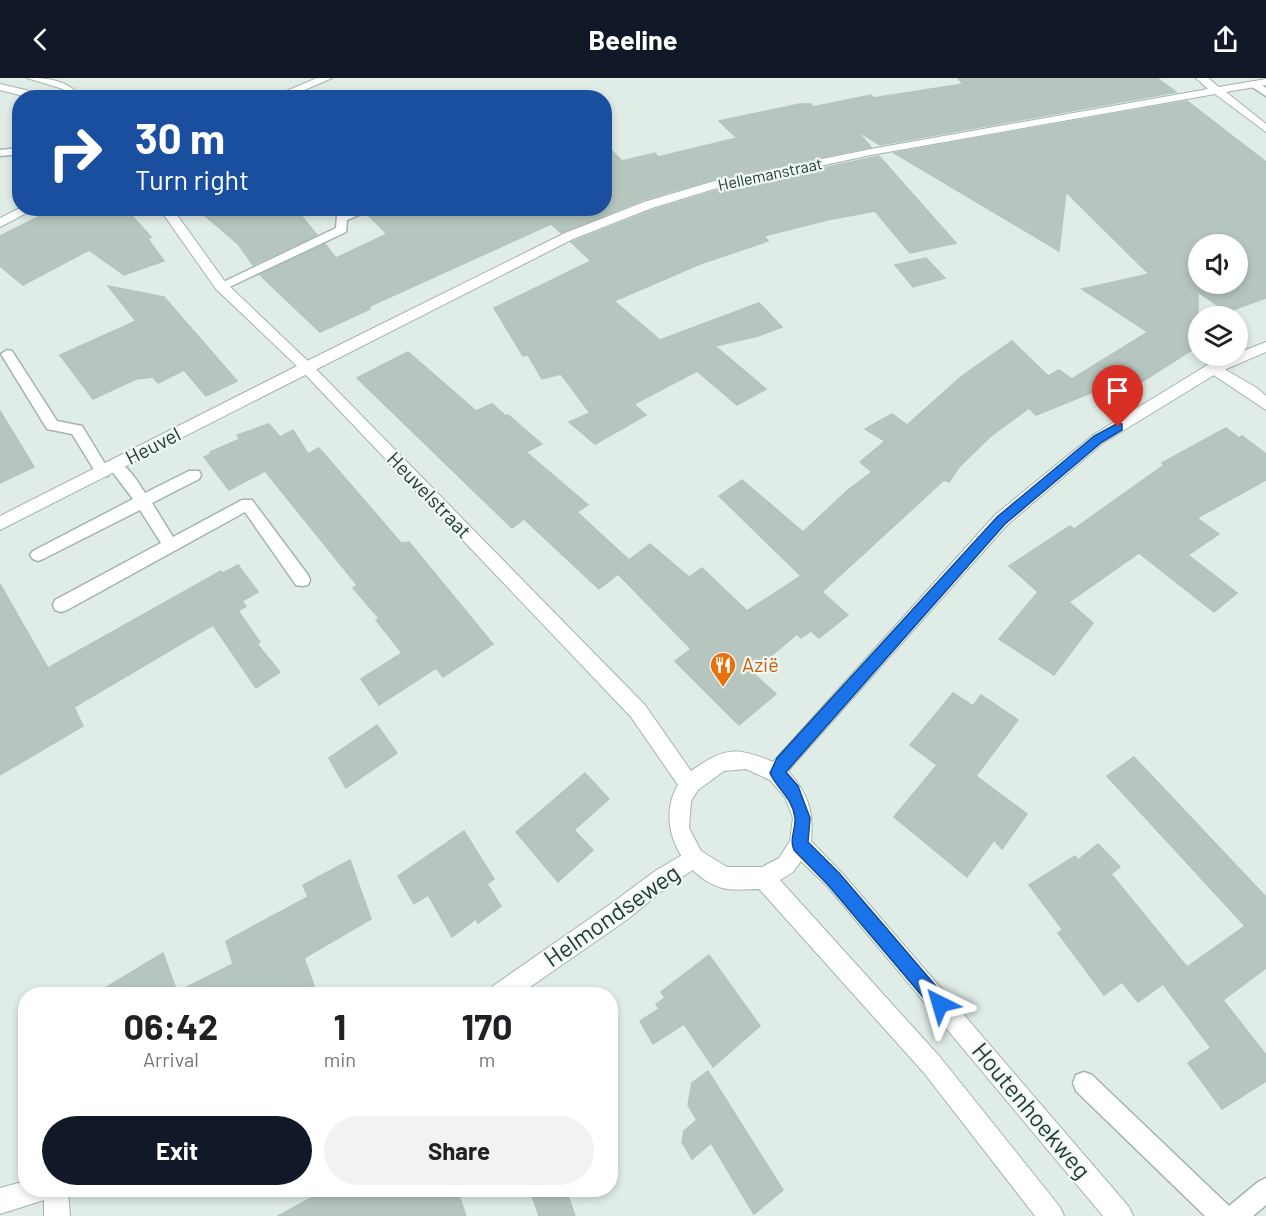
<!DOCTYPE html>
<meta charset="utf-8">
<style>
:root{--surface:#fff;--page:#f2f2f2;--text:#202124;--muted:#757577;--accent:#111827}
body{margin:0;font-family:Barlow,sans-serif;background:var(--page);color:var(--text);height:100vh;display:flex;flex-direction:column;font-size:22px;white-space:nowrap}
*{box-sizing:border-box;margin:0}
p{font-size:20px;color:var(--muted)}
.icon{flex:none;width:33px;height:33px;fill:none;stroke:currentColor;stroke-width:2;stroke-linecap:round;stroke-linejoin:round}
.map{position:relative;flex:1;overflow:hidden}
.side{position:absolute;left:18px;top:909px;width:600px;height:210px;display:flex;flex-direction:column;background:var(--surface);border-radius:24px;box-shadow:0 3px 9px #0003}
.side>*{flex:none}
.hud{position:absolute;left:12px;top:12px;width:600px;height:126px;border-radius:24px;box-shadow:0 3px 9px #0003;background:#1a4fa0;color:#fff;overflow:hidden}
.fabs{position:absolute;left:1188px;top:156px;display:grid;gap:12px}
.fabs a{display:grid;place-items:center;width:60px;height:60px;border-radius:50%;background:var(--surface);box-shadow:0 3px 9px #0003;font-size:30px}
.pin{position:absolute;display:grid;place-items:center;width:51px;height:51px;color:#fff;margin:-62px -26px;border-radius:50% 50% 50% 0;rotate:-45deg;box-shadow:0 0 6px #0007}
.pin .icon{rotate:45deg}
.me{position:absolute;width:66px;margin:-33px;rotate:320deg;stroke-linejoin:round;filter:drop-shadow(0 0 4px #0008)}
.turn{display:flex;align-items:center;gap:21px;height:126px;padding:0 24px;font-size:27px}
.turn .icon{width:78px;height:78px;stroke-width:2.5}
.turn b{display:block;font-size:42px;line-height:51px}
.eta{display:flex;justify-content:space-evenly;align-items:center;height:102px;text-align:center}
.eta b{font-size:36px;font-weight:700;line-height:42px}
.action{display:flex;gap:12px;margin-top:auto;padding:12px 24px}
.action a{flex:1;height:69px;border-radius:36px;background:var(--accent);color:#fff;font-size:24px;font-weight:700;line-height:69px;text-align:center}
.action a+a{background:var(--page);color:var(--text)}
header{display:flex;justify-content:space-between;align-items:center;height:78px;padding:0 24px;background:var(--accent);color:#fff;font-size:27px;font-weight:700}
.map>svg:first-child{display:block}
</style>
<header><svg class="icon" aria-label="back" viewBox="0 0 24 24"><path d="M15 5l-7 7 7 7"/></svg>Beeline<svg class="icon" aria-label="share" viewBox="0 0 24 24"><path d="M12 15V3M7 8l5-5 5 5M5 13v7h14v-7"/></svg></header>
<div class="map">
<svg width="1266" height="1138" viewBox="0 0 1266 1138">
<rect width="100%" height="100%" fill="#e0ece6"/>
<g fill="#b6c6bf" stroke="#b3c5bd" stroke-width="1.5" fill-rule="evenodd">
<polygon points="958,0 1157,0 1176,14 880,67 856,52 871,69 711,102 643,122 561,155 551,146 370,228 370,231 320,254 260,197 325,166 336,180 387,156 367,136 377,130 604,130 604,65 622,83 655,75 658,79 737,60 719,43 800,26 811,26 813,29 871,17 873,20 963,6"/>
<path d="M1187 23 1266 84V220L1227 234 1198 214V268L1121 317 1108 308 1036 337 1029 330 991 358 959 389 949 404 944 402 822 514 848 537 819 560 811 553 801 560 797 556 752 594 776 616 739 647 675 583 691 571 618 496 599 511 524 441 512 450 357 300 408 274 476 333 492 326 506 338 508 337 542 366 526 374 588 427 577 434 629 482 650 466 689 499 702 490 747 533 801 498 719 418 742 402 803 454 848 412 872 394 860 384 885 363 865 351 892 336 907 347 962 298 1012 263 1048 298 1059 292 1072 301 1148 254 1082 211 1149 196 1066 114 1059 173 894 75ZM1198 166H1238V206H1198Z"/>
<polygon points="879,78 956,165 910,175 875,133 827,142 764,158 768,163 700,186 614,223 660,262 759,225 782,249 758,258 715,268 766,311 737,327 697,293 634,326 646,337 595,366 569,344 590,335 561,296 542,301 528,277 523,278 494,230 591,183 571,164 574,163 653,132 715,113"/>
<polygon points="56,130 125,130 151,159 148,161 164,183 124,197 89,172 23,207 0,188 0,158"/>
<polygon points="196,130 295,130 317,157 253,187 238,166"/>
<polygon points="926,180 945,200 913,209 895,187"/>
<polygon points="108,208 164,219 237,303 206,318 184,292 158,305 153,299 136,301 93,321 60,277 136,243"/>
<polygon points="0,333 34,389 0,405"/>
<polygon points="269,346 280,359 293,352 308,376 319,370 401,465 409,464 493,566 443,599 436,590 379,627 361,601 402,575 376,542 379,540 353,510 357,507 265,393 229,412 204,379 211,376 210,374 240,361 237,357"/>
<polygon points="1226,350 1239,360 1242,358 1266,376 1266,402 1197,440 1219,456 1188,477 1237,515 1214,534 1139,475 1069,524 1093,545 1054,597 999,561 1038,514 1009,488 1070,448 1074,451 1164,387 1162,385"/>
<polygon points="238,487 258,514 242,523 246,528 238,533 260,564 257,566 280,594 256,610 213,547 74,629 83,648 0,697 0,506 48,590 221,493 223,495"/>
<polygon points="953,615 973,628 981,617 1018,642 976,698 1027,736 1002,771 994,762 967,799 894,739 937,687 910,667"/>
<polygon points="377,647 397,675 346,710 329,680"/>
<polygon points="1134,679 1266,819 1266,890 1223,922 1266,977 1266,1003 1222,1031 1188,985 1211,970 1163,906 1138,924 1122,904 1104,917 1058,855 1063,852 1029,807 1075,778 1078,782 1098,766 1120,789 1111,796 1187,889 1245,848 1107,698"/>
<polygon points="585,695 609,721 574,752 593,772 558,804 516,754"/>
<polygon points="464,753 494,801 487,806 501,828 478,845 476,841 452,859 428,817 414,826 398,798"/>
<polygon points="350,782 371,841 304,880 317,916 95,916 163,875 177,914 233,886 226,863 308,819 303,807"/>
<polygon points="709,877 760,948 713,989 684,946 653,966 640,943 659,931 656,926 665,920 661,914"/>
<polygon points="708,993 783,1112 754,1136 711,1065 692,1081 682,1064 684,1053 697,1042 688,1027 692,1005"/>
<polygon points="326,1112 457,1112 466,1138 278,1138"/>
<polygon points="530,1112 566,1112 575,1138 539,1138"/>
</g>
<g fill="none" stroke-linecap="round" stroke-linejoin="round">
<g stroke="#a3b4ad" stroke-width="3">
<g id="service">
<polygon points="1252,5 1258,5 1266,10 1266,18 1252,9"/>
<polygon points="20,70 20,76 0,78 0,72"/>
<polygon points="358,130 375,130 347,142 346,154 225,211 221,212 215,208 336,150 337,138"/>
<polygon points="7,272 12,273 57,343 82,348 110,394 108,398 98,398 72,356 47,351 1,276"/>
<path d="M115 383C128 387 138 404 145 415L189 393H199L201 397 199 401 152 425 173 459 242 422H252L308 497 310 502 308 507 302 508 296 507 245 434 67 532 61 534 55 532 53 527 55 522 161 465 140 432 43 481 38 483 33 481 30 477 33 473 133 421 108 388Z"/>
<polygon points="1084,994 1092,997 1229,1128 1258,1104 1266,1100 1266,1127 1253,1138 1205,1138 1076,1013 1073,1005 1076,997"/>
</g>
</g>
<g stroke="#a3b4ad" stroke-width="2">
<polygon id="pedestrian" points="20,130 36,130 0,149 0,140"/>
</g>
<g stroke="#a3b4ad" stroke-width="2">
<g id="minor">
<polygon points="317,0 332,0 286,20 270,20"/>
<polygon points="1196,0 1208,0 1219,9 1266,1 1266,7 1226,14 1266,46 1266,54 1215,16 871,77 714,111 652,130 573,161 0,452 0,438 301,286 565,155 644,124 711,104 871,71 1208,11"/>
<polygon points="1214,285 1257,310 1266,318 1266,332 1209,294 1207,290 1209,286"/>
<polygon points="694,770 701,773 704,780 701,787 669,807 628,841 520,916 490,916 493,908 612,825 655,793"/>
<polygon points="26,1103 26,1112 68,1112 70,1138 44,1138 44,1122 0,1136 0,1110"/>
</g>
</g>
<g stroke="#a3b4ad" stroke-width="2">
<g id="tertiary">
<path d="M27 0C49 0 68 2 82 20H71L63 11Z"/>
<polygon points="0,6 51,18 52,20 31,20 0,12"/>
<path d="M159 130H172L226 205 311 286 645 627 691 693C724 670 735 668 773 684L995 437 1093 357 1209 286 1231 278H1238V275L1266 264V274L1219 294 1103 365 1007 447 788 693C808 716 814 733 811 763L842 795 1129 1129 1133 1138H1103L828 809 801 783 793 794 780 802 940 979 1060 1129 1064 1138H1035L924 995 759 811C748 811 733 813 722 810 681 797 655 745 678 707L631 639 301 292 216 211ZM746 691 770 702 785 719 793 740 790 763 779 780 762 789H727L701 773 689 750 691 723 698 712 724 693Z"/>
</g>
</g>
<use href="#service" fill="#fff" fill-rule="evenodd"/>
<use href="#pedestrian" fill="#fff" fill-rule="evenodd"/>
<use href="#minor" fill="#fff" fill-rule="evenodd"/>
<use href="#tertiary" fill="#fff" fill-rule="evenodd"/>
</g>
<path fill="#1a73e8" stroke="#114b97" stroke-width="1.5" d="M1118 345 1122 346V352L1102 364 1005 446 786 694 798 708 810 740 808 764 840 796 946 920 948 926 946 932 940 934 934 932 829 808 794 772C789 761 796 751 795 740 793 720 777 711 770 695L777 680 997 439 1094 358Z"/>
<defs>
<g id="restaurant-pin" transform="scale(1.35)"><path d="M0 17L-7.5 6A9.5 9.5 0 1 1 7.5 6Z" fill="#e8710a" stroke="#f1f8f4"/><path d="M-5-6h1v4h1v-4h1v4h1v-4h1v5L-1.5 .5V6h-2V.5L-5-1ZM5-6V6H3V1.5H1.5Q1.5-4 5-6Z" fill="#fff"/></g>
</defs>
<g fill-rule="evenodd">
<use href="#restaurant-pin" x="723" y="587"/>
</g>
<g text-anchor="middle" stroke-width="4.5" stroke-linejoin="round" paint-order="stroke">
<g font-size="16" fill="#213c34" stroke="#f1f8f4">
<text transform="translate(770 96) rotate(-12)" y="6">Hellemanstraat</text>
</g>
<g font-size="20" fill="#213c34" stroke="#f1f8f4">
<text transform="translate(153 368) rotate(-27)" y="7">Heuvel</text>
<text transform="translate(429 417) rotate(46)" y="7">Heuvelstraat</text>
</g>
<g font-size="20" fill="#c56008" stroke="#f1f8f4" text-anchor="start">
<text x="742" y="594">Azië</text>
</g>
<g font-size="24" fill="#213c34" stroke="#f1f8f4">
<text transform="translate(612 838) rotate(-35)" y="8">Helmondseweg</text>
<text transform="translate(1031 1033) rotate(50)" y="8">Houtenhoekweg</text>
</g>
</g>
</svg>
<div class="fabs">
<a><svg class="icon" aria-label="sound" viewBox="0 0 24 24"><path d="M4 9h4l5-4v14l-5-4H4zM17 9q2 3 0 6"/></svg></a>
<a><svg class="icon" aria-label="layers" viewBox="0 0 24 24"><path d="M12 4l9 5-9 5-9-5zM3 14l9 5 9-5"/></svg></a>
</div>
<div class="pin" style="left:1118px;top:349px;background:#d93025"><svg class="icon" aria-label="arrive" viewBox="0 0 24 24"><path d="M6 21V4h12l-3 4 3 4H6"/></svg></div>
<svg class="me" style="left:940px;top:926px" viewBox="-20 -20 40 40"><path d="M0-17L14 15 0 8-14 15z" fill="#1a73e8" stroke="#fff" stroke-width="4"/></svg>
<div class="hud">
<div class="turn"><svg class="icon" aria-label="right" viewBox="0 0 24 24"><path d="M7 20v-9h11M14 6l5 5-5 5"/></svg><div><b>30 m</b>Turn right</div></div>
</div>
<section class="side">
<div class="eta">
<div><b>06:42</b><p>Arrival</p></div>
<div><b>1</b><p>min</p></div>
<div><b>170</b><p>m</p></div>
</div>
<div class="action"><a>Exit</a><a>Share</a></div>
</section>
</div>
